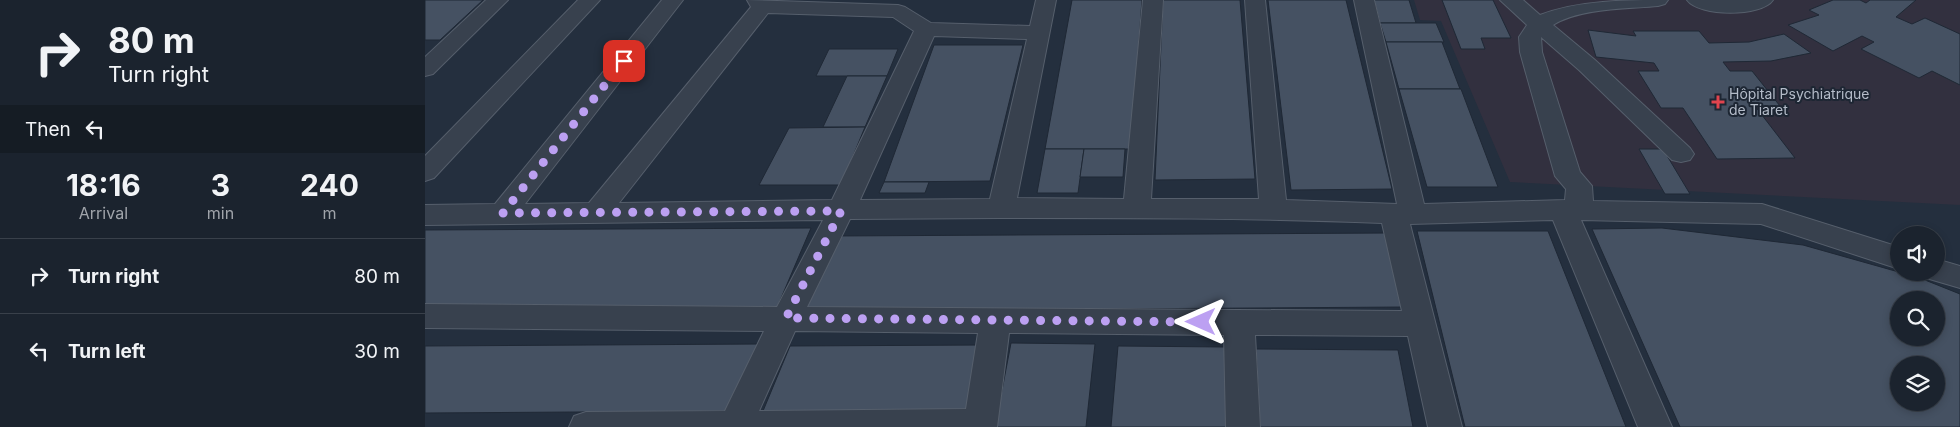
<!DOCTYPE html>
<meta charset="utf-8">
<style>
:root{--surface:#1b232e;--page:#282f3a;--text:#f1f3f6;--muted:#a0a4aa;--line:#39404a}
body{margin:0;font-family:Inter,sans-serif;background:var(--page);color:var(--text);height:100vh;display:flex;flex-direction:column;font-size:19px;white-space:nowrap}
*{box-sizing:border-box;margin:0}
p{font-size:16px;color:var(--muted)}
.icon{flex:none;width:28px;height:28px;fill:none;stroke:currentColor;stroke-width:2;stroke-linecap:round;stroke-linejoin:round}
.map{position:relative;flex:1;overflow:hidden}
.panel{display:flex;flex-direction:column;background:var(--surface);width:425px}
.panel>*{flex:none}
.hud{background:#1b232e;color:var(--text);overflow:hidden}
.controls{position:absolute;left:1465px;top:226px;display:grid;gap:10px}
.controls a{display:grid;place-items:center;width:55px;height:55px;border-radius:50%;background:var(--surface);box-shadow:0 2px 8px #0003,0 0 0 1px var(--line);font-size:25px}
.pin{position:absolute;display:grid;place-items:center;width:42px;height:42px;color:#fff;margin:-21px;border-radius:10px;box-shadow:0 2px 8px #0006}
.me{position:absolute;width:55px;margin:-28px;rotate:270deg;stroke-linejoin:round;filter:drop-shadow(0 0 4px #0008)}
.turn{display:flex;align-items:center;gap:18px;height:105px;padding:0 25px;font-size:22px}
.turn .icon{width:65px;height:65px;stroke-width:2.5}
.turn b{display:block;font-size:35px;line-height:42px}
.then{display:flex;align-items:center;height:48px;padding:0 25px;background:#0003;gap:10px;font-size:19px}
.eta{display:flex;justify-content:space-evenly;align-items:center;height:85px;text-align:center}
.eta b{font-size:30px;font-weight:700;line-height:35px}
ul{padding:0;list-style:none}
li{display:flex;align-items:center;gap:15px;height:75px;padding:0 25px;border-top:1px solid var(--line)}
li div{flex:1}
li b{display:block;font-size:19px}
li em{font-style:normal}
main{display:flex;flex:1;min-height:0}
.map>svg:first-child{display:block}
</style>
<main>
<section class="panel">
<div class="hud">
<div class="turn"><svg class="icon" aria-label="right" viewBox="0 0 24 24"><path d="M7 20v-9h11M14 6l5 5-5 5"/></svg><div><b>80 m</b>Turn right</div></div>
<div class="then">Then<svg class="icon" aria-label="left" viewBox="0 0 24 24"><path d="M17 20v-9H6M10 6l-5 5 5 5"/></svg></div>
</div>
<div class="eta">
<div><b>18:16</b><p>Arrival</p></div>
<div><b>3</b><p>min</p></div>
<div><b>240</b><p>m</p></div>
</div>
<ul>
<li><svg class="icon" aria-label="right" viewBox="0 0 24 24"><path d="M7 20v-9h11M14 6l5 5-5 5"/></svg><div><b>Turn right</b></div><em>80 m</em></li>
<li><svg class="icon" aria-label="left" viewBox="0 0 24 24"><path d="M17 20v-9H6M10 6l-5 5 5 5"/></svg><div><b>Turn left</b></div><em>30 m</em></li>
</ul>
</section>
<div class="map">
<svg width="1535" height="427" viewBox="0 0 1535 427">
<rect width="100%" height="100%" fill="#242f3e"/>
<polygon fill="#32303f" points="989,0 1535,0 1535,205 1085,182 1016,21 995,20"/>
<g fill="#455162" stroke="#1f2835" fill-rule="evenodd">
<polygon points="0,0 58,0 15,40 0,40"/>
<polygon points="647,0 717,0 706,149 620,149"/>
<polygon points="738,0 815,0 830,179 730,180"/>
<polygon points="843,0 921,0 967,189 866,190"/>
<polygon points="949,0 984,0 991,23 955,23"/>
<polygon points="1017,0 1068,0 1086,38 1056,38 1060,49 1036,49"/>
<polygon points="1408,0 1435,0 1441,3 1445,0 1491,0 1471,17 1487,24 1500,18 1535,34 1535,85 1507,71 1494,78 1436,49 1449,42 1437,36 1408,51 1363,25 1394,15 1384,10"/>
<polygon points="955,23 1011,23 1019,42 961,42"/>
<polygon points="1163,30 1211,36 1208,31 1274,31 1284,43 1324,42 1359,34 1386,53 1346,61 1298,62 1305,71 1327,71 1355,106 1330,106 1370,158 1292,159 1258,108 1236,108 1213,71 1234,71 1229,63 1171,57"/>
<polygon points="961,42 1017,42 1035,89 974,89"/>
<polygon points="509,45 598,45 565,181 459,182"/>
<polygon points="404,49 473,49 462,76 391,76"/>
<polygon points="422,76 462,76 440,127 398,127"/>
<polygon points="974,89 1036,89 1073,187 1002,187"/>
<polygon points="440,127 416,185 334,185 364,128"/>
<polygon points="620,149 659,149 653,193 612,193"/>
<polygon points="659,149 700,149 698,177 655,177"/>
<polygon points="1214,149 1238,149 1265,194 1240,194"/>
<polygon points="459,182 504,182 500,193 454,193"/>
<polygon points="386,228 351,310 0,312 0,230"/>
<path d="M1237 228 1378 245 1495 278 1535 294V427H1255L1167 229ZM1474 300H1511V338H1474ZM1474 365H1511V402H1474Z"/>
<polygon points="992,231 1123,231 1201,427 1040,427"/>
<polygon points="964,233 980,307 377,311 407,236"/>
<polygon points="586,343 670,344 661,427 570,427"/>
<polygon points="335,344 306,411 0,413 0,346"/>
<polygon points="557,345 543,410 338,411 365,346"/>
<polygon points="693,346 800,347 801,427 686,427"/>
<polygon points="831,349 973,350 988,427 835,427"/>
</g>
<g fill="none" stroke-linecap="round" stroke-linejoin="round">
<g stroke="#565f6c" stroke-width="2">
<g id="minor">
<polygon points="61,0 83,0 8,74 0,76 0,57"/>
<polygon points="153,0 175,0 9,178 0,181 0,156"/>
<path d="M237 0H258L100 204 164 203 326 7 322 0 473 5 480 7 506 23 605 26 611 0H631L592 198 699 199 718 0H738L726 199H834L820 0H840L861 200 972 204 929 0H949L999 204 1140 200 1141 189 1130 176 1095 52 1094 37 1102 25 1075 0H1098L1115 15C1154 0 1201 0 1243 0L1240 4 1233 6C1202 9 1154 8 1128 25L1170 60 1265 148 1269 154 1265 160 1256 162 1247 160 1154 70 1116 37 1117 52 1155 172 1167 186 1168 201 1337 204 1474 247V269L1336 224 1156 220 1247 427H1213L1128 220 985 224 1037 427H1003L983 336 830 335 835 427H801L799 335 584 333 572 427H144L149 416 161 412 300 411 339 331 0 328V304L352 307 398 220 0 225V205L70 204ZM343 13 468 17 489 31 407 200 194 203ZM509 36 602 39 565 199 435 200ZM576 218C703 218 830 218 957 223L977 311 382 307 425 219ZM370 331 553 333 541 409 334 411Z"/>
<path d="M1262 0H1348C1337 17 1274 17 1262 0Z"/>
<polygon points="1511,259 1535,266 1535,288 1501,278 1498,272 1511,272"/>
</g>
</g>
<use href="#minor" fill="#38414e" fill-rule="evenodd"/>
</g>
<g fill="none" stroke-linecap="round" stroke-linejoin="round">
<polyline stroke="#bca0f2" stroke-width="9" stroke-dasharray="0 16.2" points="199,61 78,213 416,211 361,318 776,322"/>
</g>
<path fill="#e0444e" stroke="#1d2633" stroke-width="2" d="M1290.5 94.5h5v5h5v5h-5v5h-5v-5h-5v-5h5z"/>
<g text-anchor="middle" stroke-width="4" stroke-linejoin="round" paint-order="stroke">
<g font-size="14" fill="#b4bcc9" stroke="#1d2633" text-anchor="start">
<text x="1304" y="99">Hôpital Psychiatrique<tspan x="1304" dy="16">de Tiaret</tspan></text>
</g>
</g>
</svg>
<div class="controls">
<a><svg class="icon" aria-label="sound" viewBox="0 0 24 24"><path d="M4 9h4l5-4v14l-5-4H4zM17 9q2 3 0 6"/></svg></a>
<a><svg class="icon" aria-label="search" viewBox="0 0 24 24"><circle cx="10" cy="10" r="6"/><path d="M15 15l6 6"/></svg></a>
<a><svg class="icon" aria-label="layers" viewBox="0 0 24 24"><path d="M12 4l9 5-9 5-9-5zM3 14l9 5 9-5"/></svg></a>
</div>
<div class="pin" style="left:199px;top:61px;background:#d93025"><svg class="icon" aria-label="arrive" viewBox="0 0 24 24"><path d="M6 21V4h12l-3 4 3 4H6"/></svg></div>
<svg class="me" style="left:776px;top:322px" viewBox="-20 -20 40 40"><path d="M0-17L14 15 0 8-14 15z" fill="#bca0f2" stroke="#fff" stroke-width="4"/></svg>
</div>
</main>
